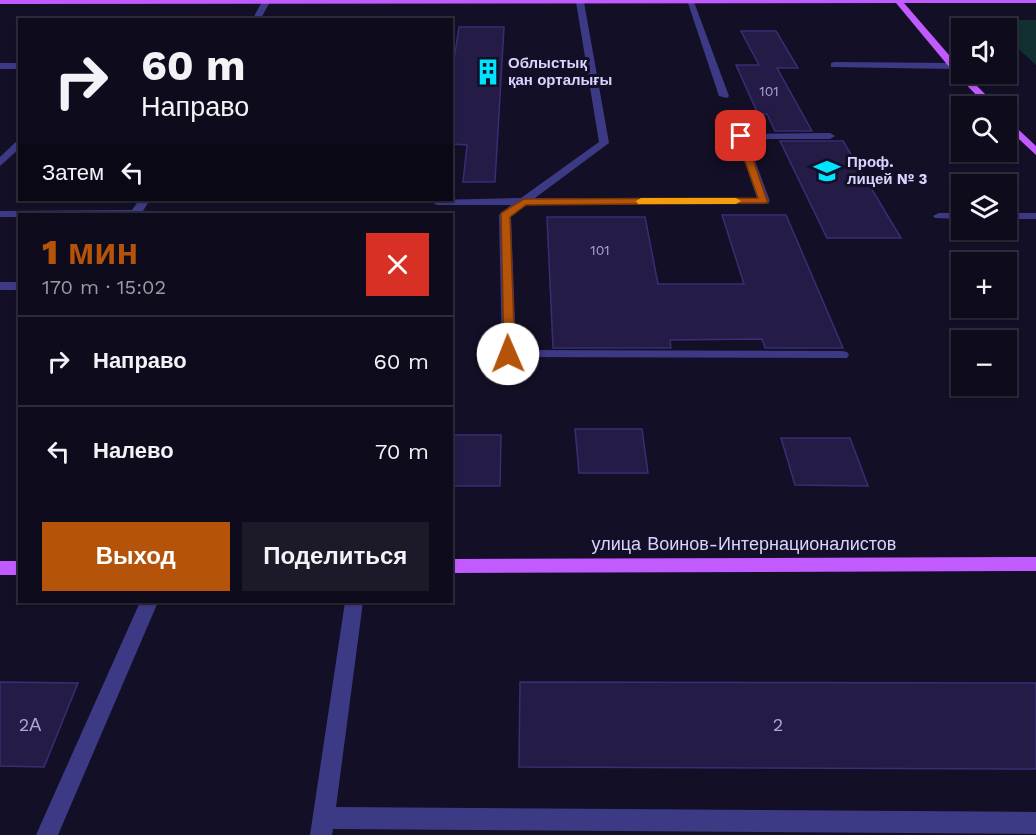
<!DOCTYPE html>
<html lang="ru">
<meta charset="utf-8">
<style>
:root{--surface:#0e0b1c;--page:#1c1929;--text:#f1f3f6;--muted:#9b9ba3;--line:#2e2b3b;--accent:#b45309}
body{margin:0;font-family:"Work Sans",sans-serif;background:var(--page);color:var(--text);height:100vh;display:flex;flex-direction:column;font-size:22px;white-space:nowrap}
*{box-sizing:border-box;margin:0}
p{font-size:20px;color:var(--muted)}
.icon{flex:none;width:33px;height:33px;fill:none;stroke:currentColor;stroke-width:2;stroke-linecap:round;stroke-linejoin:round}
.map{position:relative;flex:1;overflow:hidden}
.sheet{position:absolute;left:18px;top:213px;width:435px;height:390px;display:flex;flex-direction:column;background:var(--surface);border-radius:0px;box-shadow:0 2px 4px #0004,0 0 0 2px var(--line)}
.sheet>*{flex:none}
.top-card{position:absolute;left:18px;top:18px;width:435px;height:183px;border-radius:0px;box-shadow:0 2px 4px #0004,0 0 0 2px var(--line);background:#0e0b1c;color:var(--text);overflow:hidden}
.tools{position:absolute;left:951px;top:18px;display:grid;gap:12px}
.tools a{display:grid;place-items:center;width:66px;height:66px;border-radius:0px;background:var(--surface);box-shadow:0 2px 4px #0004,0 0 0 2px var(--line);font-size:30px}
.pin{position:absolute;display:grid;place-items:center;width:51px;height:51px;color:#fff;margin:-26px;border-radius:12px;box-shadow:0 3px 9px #0006}
.me{position:absolute;width:66px;margin:-33px;rotate:359deg;stroke-linejoin:round;filter:drop-shadow(0 0 4px #0008)}
.turn{display:flex;align-items:center;gap:21px;height:126px;padding:0 24px;font-size:27px}
.turn .icon{width:78px;height:78px;stroke-width:2.5}
.turn b{display:block;font-size:42px;line-height:51px}
.then{display:flex;align-items:center;height:57px;padding:0 24px;background:#0003;gap:12px;font-size:22px}
.round{display:grid;place-items:center;flex:none;width:63px;height:63px;border-radius:0px;background:var(--page)}
.overview{display:flex;align-items:center;justify-content:space-between;height:102px;padding:0 24px}
h1{font-size:36px;font-weight:800;line-height:45px;color:var(--accent)}
.primary-button{display:flex;gap:12px;margin-top:auto;padding:12px 24px}
.primary-button a{flex:1;height:69px;border-radius:0px;background:var(--accent);color:#fff;font-size:24px;font-weight:800;line-height:69px;text-align:center}
.primary-button a+a{background:var(--page);color:var(--text)}
ul{padding:0;list-style:none}
li{display:flex;align-items:center;gap:18px;height:90px;padding:0 24px;border-top:2px solid var(--line)}
li div{flex:1}
li b{display:block;font-size:22px}
li em{font-style:normal}
.map>svg:first-child{display:block}
</style>
<div class="map">
<svg width="1036" height="835" viewBox="0 0 1036 835">
<rect width="100%" height="100%" fill="#130f26"/>
<polygon fill="#12302f" points="988,20 1036,20 1036,65 1007,38 1006,28 997,28"/>
<g fill="#241b47" stroke="#3b2d73" stroke-width="1.5">
<polygon points="459,27 504,27 495,182 463,182 467,145 452,144 452,73"/>
<polygon points="741,31 776,31 798,68 777,68 812,131 775,131 767,114 758,114 736,65 759,65"/>
<polygon points="780,141 843,141 901,238 827,238"/>
<polygon points="722,215 786,215 843,348 765,348 762,339 670,340 671,348 553,348 547,217 645,217 658,284 744,284"/>
<polygon points="575,429 642,429 648,473 579,473"/>
<polygon points="452,435 501,435 500,486 452,486"/>
<polygon points="781,438 850,438 868,486 795,485"/>
<polygon points="0,682 78,683 44,767 0,766"/>
<polygon points="520,682 1036,683 1036,769 519,767"/>
</g>
<g fill="none" stroke-linecap="round" stroke-linejoin="round">
<g fill="#3d3a85" fill-rule="evenodd">
<polygon points="263,0 270,2 260,20 252,20"/>
<polygon points="579,0 584,2 609,143 535,198 757,198 736,136 737,134 830,133 835,136 830,139 747,139 770,201 764,204 526,205 511,216 516,350 842,351 847,352 849,355 847,358 504,357 502,354 499,215 511,205 437,205 431,202 434,200 521,198 599,142 576,2"/>
<polygon points="687,0 694,2 729,96 727,98 719,96"/>
<polygon points="834,62 953,63 957,66 953,69 831,67 831,63"/>
<rect x="0" y="63" width="20" height="6"/>
<polygon points="20,138 20,148 0,166 0,157"/>
<polygon points="139,200 150,200 141,214 20,214 20,217 0,217 0,211 132,210"/>
<polygon points="939,213 962,213 962,219 935,218 933,216"/>
<rect x="1006" y="213" width="30" height="6"/>
<rect x="0" y="282" width="20" height="8"/>
<polygon points="140,602 158,602 58,835 36,835"/>
<polygon points="345,602 363,602 336,807 1036,812 1036,834 333,829 332,835 310,835"/>
</g>
<g fill="#c25bff" fill-rule="evenodd">
<polygon points="0,0 1036,0 1036,3 904,3 962,70 962,74 965,74 997,106 987,106 950,68 896,3 0,4"/>
<polygon points="1006,118 1036,146 1036,155 1006,127"/>
<polygon points="1036,557 1036,571 452,573 452,559"/>
<rect x="0" y="561" width="20" height="14"/>
</g>
</g>
<polygon fill="#b45309" stroke="#753606" stroke-width="1.5" points="741,133 745,136 768,203 526,205 510,217 515,354 513,356 504,356 501,213 524,199 758,198 736,136"/>
<polygon fill="#f59e0b" points="641,198 736,198 741,201 736,204 638,204 636,201"/>
<defs>
<g id="building-bare" transform="scale(2.07)"><path d="M-4-6H4V6H1V3H-1V6H-4ZM-2.5-4.3h1.7v1.8h-1.7ZM.8-4.3h1.7v1.8H.8ZM-2.5-1h1.7V.8h-1.7ZM.8-1h1.7V.8H.8Z" fill="#00e5ff" stroke="#130f26" stroke-width="2.5" paint-order="stroke"/></g>
<g id="university-bare" transform="scale(2.07)"><path d="M0-5L7-2L0 1L-7-2ZM-4 1L0 2.5L4 1V4Q0 6-4 4Z" fill="#00e5ff" stroke="#130f26" stroke-width="2.5" paint-order="stroke"/></g>
</defs>
<g fill-rule="evenodd">
<use href="#building-bare" x="488" y="72"/>
<use href="#university-bare" x="827" y="171"/>
</g>
<g text-anchor="middle" stroke-width="6" stroke-linejoin="round" paint-order="stroke">
<g font-size="14" fill="#aca6d1">
<text x="769" y="96">101</text>
<text x="600" y="255">101</text>
</g>
<g font-size="15" font-weight="bold" fill="#d9d4ff" stroke="#130f26" text-anchor="start">
<text x="508" y="68">Облыстық<tspan x="508" dy="17">қан орталығы</tspan></text>
<text x="847" y="167">Проф.<tspan x="847" dy="17">лицей № 3</tspan></text>
</g>
<g font-size="18" fill="#d9d4ff" stroke="#130f26">
<text x="744" y="550">улица Воинов-Интернационалистов</text>
</g>
<g font-size="18" fill="#aca6d1">
<text x="30" y="731">2А</text>
<text x="778" y="731">2</text>
</g>
</g>
</svg>
<div class="tools">
<a><svg class="icon" aria-label="sound" viewBox="0 0 24 24"><path d="M4 9h4l5-4v14l-5-4H4zM17 9q2 3 0 6"/></svg></a>
<a><svg class="icon" aria-label="search" viewBox="0 0 24 24"><circle cx="10" cy="10" r="6"/><path d="M15 15l6 6"/></svg></a>
<a><svg class="icon" aria-label="layers" viewBox="0 0 24 24"><path d="M12 4l9 5-9 5-9-5zM3 14l9 5 9-5"/></svg></a>
<a>+</a>
<a>−</a>
</div>
<div class="pin" style="left:741px;top:136px;background:#d93025"><svg class="icon" aria-label="arrive" viewBox="0 0 24 24"><path d="M6 21V4h12l-3 4 3 4H6"/></svg></div>
<svg class="me" style="left:508px;top:354px" viewBox="-20 -20 40 40"><circle r="19" fill="#fff"/><path d="M0-13L10 11 0 6-10 11z" fill="#b45309"/></svg>
<div class="top-card">
<div class="turn"><svg class="icon" aria-label="right" viewBox="0 0 24 24"><path d="M7 20v-9h11M14 6l5 5-5 5"/></svg><div><b>60 m</b>Направо</div></div>
<div class="then">Затем<svg class="icon" aria-label="left" viewBox="0 0 24 24"><path d="M17 20v-9H6M10 6l-5 5 5 5"/></svg></div>
</div>
<section class="sheet">
<div class="overview"><div><h1>1 мин</h1><p>170 m · 15:02</p></div><a class="round" style="background:#d93025;color:#fff"><svg class="icon" aria-label="close" viewBox="0 0 24 24"><path d="M6 6l12 12M18 6L6 18"/></svg></a></div>
<ul>
<li><svg class="icon" aria-label="right" viewBox="0 0 24 24"><path d="M7 20v-9h11M14 6l5 5-5 5"/></svg><div><b>Направо</b></div><em>60 m</em></li>
<li><svg class="icon" aria-label="left" viewBox="0 0 24 24"><path d="M17 20v-9H6M10 6l-5 5 5 5"/></svg><div><b>Налево</b></div><em>70 m</em></li>
</ul>
<div class="primary-button"><a>Выход</a><a>Поделиться</a></div>
</section>
</div>
